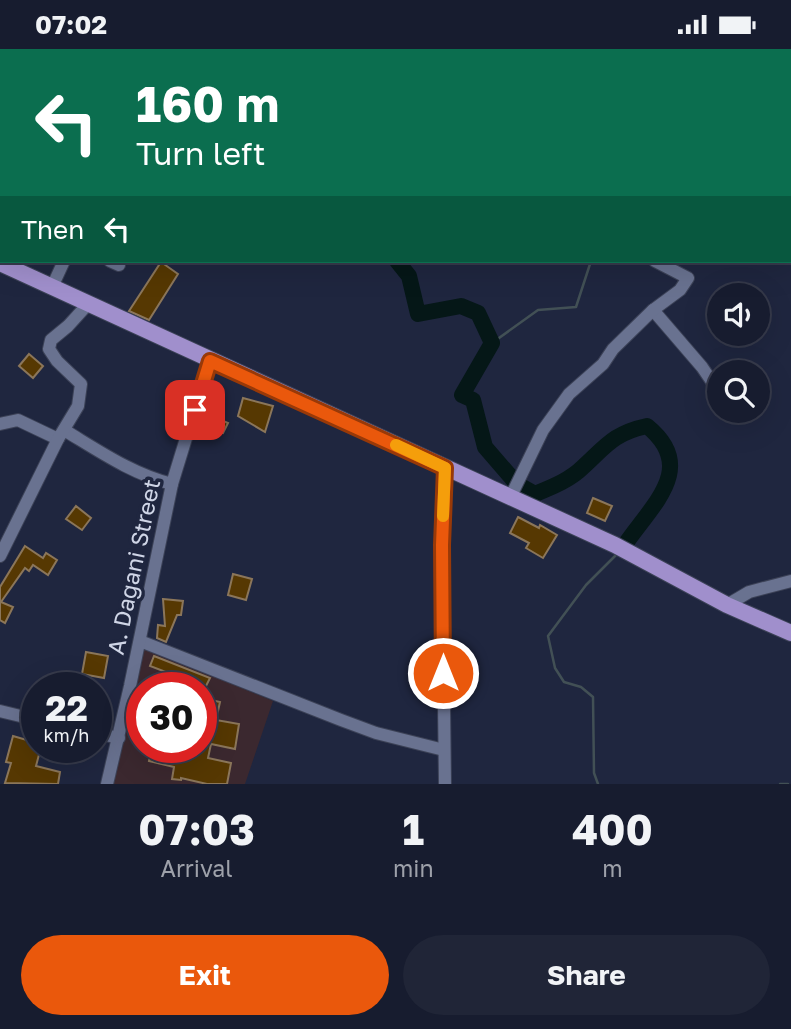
<!DOCTYPE html>
<style>
:root{--surface:#171c2f;--page:#202537;--text:#f1f3f6;--muted:#9ea1aa;--line:#363a4b;--accent:#ea580c}
body{margin:0;font-family:"Golos Text",sans-serif;background:var(--page);color:var(--text);height:100vh;display:flex;flex-direction:column;font-size:26px;white-space:nowrap}
*{box-sizing:border-box;margin:0}
p{font-size:23px;color:var(--muted)}
.icon{flex:none;width:38px;height:38px;fill:none;stroke:currentColor;stroke-width:2;stroke-linecap:round;stroke-linejoin:round}
.map{position:relative;height:735px;overflow:hidden}
.sheet{display:flex;flex-direction:column;background:var(--surface);flex:1}
.sheet>*{flex:none}
.guide{position:absolute;left:0px;top:0px;width:791px;height:214px;box-shadow:0 7px 28px #0002,0 0 0 2px var(--line);background:#0b6e4f;color:#fff;overflow:hidden}
.tools{position:absolute;left:707px;top:234px;display:grid;gap:14px}
.tools a{display:grid;place-items:center;width:63px;height:63px;border-radius:50%;background:var(--surface);box-shadow:0 7px 28px #0002,0 0 0 2px var(--line);font-size:35px}
.speed{position:absolute;left:21px;top:623px;display:flex;gap:14px;font-size:35px;font-weight:700;text-align:center}
.speed>*{display:grid;place-content:center;width:91px;height:91px;border-radius:50%;background:var(--surface);box-shadow:0 7px 28px #0002,0 0 0 2px var(--line);line-height:1}
.speed small{font-size:18px;font-weight:400}
.speed .limit{border:10px solid #d22;background:#fff;color:#111}
.pin{position:absolute;display:grid;place-items:center;width:60px;height:60px;color:#fff;margin:-30px;border-radius:14px;box-shadow:0 4px 10px #0006}
.me{position:absolute;width:77px;margin:-38px;rotate:0deg;stroke-linejoin:round;filter:drop-shadow(0 0 5px #0008)}
.turn{display:flex;align-items:center;gap:24px;height:147px;padding:0 21px;font-size:32px}
.turn .icon{width:91px;height:91px;stroke-width:2.5}
.turn b{display:block;font-size:49px;line-height:60px}
.then{display:flex;align-items:center;height:66px;padding:0 21px;background:#0003;gap:14px;font-size:26px}
.eta{display:flex;justify-content:space-evenly;align-items:center;height:119px;text-align:center}
.eta b{font-size:42px;font-weight:700;line-height:49px}
.action{display:flex;gap:14px;margin-top:auto;padding:14px 21px}
.action a{flex:1;height:80px;border-radius:42px;background:var(--accent);color:#fff;font-size:28px;font-weight:700;line-height:80px;text-align:center}
.action a+a{background:var(--page);color:var(--text)}
.status{display:flex;justify-content:space-between;align-items:center;height:49px;padding:0 35px;background:var(--surface);direction:ltr}
.status svg{height:19px;fill:currentColor}
.map>svg:first-child{display:block}
</style>
<div class="status"><b>07:02</b><svg viewBox="0 0 49 12"><path d="M0 12V9h3v3zM5 12V6h3v6zM10 12V3h3v9zM15 12V0h3v12zM26 1h20v11H26zM47 4h2v5h-2z"/></svg></div>
<div class="map">
<svg width="791" height="735" viewBox="0 0 791 735">
<rect width="100%" height="100%" fill="#1f263f"/>
<path fill="#3b282f" fill-rule="evenodd" d="M144 598 273 652 245 735H111ZM142 639H201V698H142Z"/>
<g fill="none" stroke-linecap="round" stroke-linejoin="round">
<g stroke="#425055" stroke-width="2.5">
<polyline points="492,294 538,261 576,258 591,212"/>
<polyline points="598,735 594,724 593,648 581,638 564,633 555,619 548,587 586,536 617,505"/>
<polyline points="780,735 788,735"/>
</g>
<g stroke="#051717" stroke-width="16">
<polyline points="337,0 339,2"/>
<path d="M397 212 409 227 418 265 461 257 478 264 492 294 462 346 473 351 485 398 517 435 535 445C552 438 570 431 583 418 606 397 614 384 647 377 700 420 649 458 622 500"/>
</g>
</g>
<g fill="#563802" stroke="#8b765a" stroke-width="2">
<polygon points="161,213 178,225 149,271 129,262"/>
<polygon points="29,305 43,317 33,329 19,317"/>
<polygon points="243,349 273,357 265,383 238,367"/>
<polygon points="207,365 228,374 223,384 204,377"/>
<polygon points="593,449 612,457 605,472 587,464"/>
<polygon points="76,457 91,469 82,481 66,470"/>
<polygon points="518,468 539,479 540,476 557,486 543,509 526,499 529,494 510,484"/>
<polygon points="25,497 43,509 46,504 57,511 48,526 33,516 29,522 25,519 1,553 13,558 5,574 0,571 0,538"/>
<polygon points="233,525 252,530 246,551 228,546"/>
<polygon points="163,550 183,552 181,566 177,566 166,593 157,589 158,576 165,577"/>
<polygon points="86,603 108,607 104,629 82,625"/>
<polygon points="154,607 210,629 205,639 182,639 184,630 150,617"/>
<polygon points="201,649 220,653 216,671 239,675 235,700 211,695 208,709 231,714 227,735 207,735 181,729 181,731 172,730 174,718 149,712 152,698 201,698"/>
<polygon points="13,687 37,694 37,698 41,698 36,717 60,723 58,735 5,734 11,714 6,713"/>
</g>
<g fill="none" stroke-linecap="round" stroke-linejoin="round">
<g stroke="#3c4257" stroke-width="14">
<g id="minor">
<polyline points="7,2 8,0"/>
<polyline points="37,2 38,0"/>
<polyline points="71,2 72,0"/>
<polyline points="162,2 163,0"/>
<polyline points="0,14 2,11"/>
<polyline points="0,84 2,80"/>
<polyline points="0,150 2,147"/>
<polyline points="110,212 119,216"/>
<polyline points="52,238 64,212"/>
<polyline points="653,261 702,318 719,343"/>
<polyline points="0,375 18,371 58,390"/>
<path d="M64 381C99 402 132 425 172 435"/>
<polyline points="510,449 543,381 569,345 603,315 613,300 653,261 680,241 688,229 655,212"/>
<polyline points="0,507 58,390 78,357 81,335 57,312 49,300 51,291 68,277 88,255"/>
<polyline points="727,556 749,543 791,532"/>
<polyline points="140,592 341,671 376,684 444,701"/>
<polyline points="0,662 37,671"/>
<polyline points="96,684 119,689"/>
<polyline points="107,735 130,637 172,435 210,311"/>
<polyline points="445,735 442,497 445,419"/>
</g>
</g>
<g stroke="#3c4257" stroke-width="18">
<polyline id="major" points="0,214 615,496 727,556 791,584"/>
</g>
<use href="#minor" stroke="#697290" stroke-width="12"/>
<use href="#major" stroke="#a08fcc" stroke-width="16"/>
</g>
<g fill="none" stroke-linecap="round" stroke-linejoin="round">
<g stroke="#983908" stroke-width="18">
<polyline id="route" points="195,361 210,312 445,419 442,496 443,624"/>
</g>
<use href="#route" stroke="#ea580c" stroke-width="12"/>
<polyline stroke="#f59e0b" stroke-width="12" points="396,396 445,419 443,467"/>
</g>
<g text-anchor="middle" stroke-width="7" stroke-linejoin="round" paint-order="stroke">
<g font-size="23" fill="#cfd5e6" stroke="#1f263f">
<text transform="translate(134 518) rotate(-78)" y="8">A. Dagani Street</text>
</g>
</g>
</svg>
<div class="tools">
<a><svg class="icon" aria-label="sound" viewBox="0 0 24 24"><path d="M4 9h4l5-4v14l-5-4H4zM17 9q2 3 0 6"/></svg></a>
<a><svg class="icon" aria-label="search" viewBox="0 0 24 24"><circle cx="10" cy="10" r="6"/><path d="M15 15l6 6"/></svg></a>
</div>
<div class="speed"><div>22<small>km/h</small></div><div class="limit">30</div></div>
<div class="pin" style="left:195px;top:361px;background:#d93025"><svg class="icon" aria-label="arrive" viewBox="0 0 24 24"><path d="M6 21V4h12l-3 4 3 4H6"/></svg></div>
<svg class="me" style="left:443px;top:624px" viewBox="-20 -20 40 40"><circle r="17" fill="#ea580c" stroke="#fff" stroke-width="3"/><path d="M0-11L8 9 0 5-8 9z" fill="#fff"/></svg>
<div class="guide">
<div class="turn"><svg class="icon" aria-label="left" viewBox="0 0 24 24"><path d="M17 20v-9H6M10 6l-5 5 5 5"/></svg><div><b>160 m</b>Turn left</div></div>
<div class="then">Then<svg class="icon" aria-label="left" viewBox="0 0 24 24"><path d="M17 20v-9H6M10 6l-5 5 5 5"/></svg></div>
</div>
</div>
<section class="sheet">
<div class="eta">
<div><b>07:03</b><p>Arrival</p></div>
<div><b>1</b><p>min</p></div>
<div><b>400</b><p>m</p></div>
</div>
<div class="action"><a>Exit</a><a>Share</a></div>
</section>
